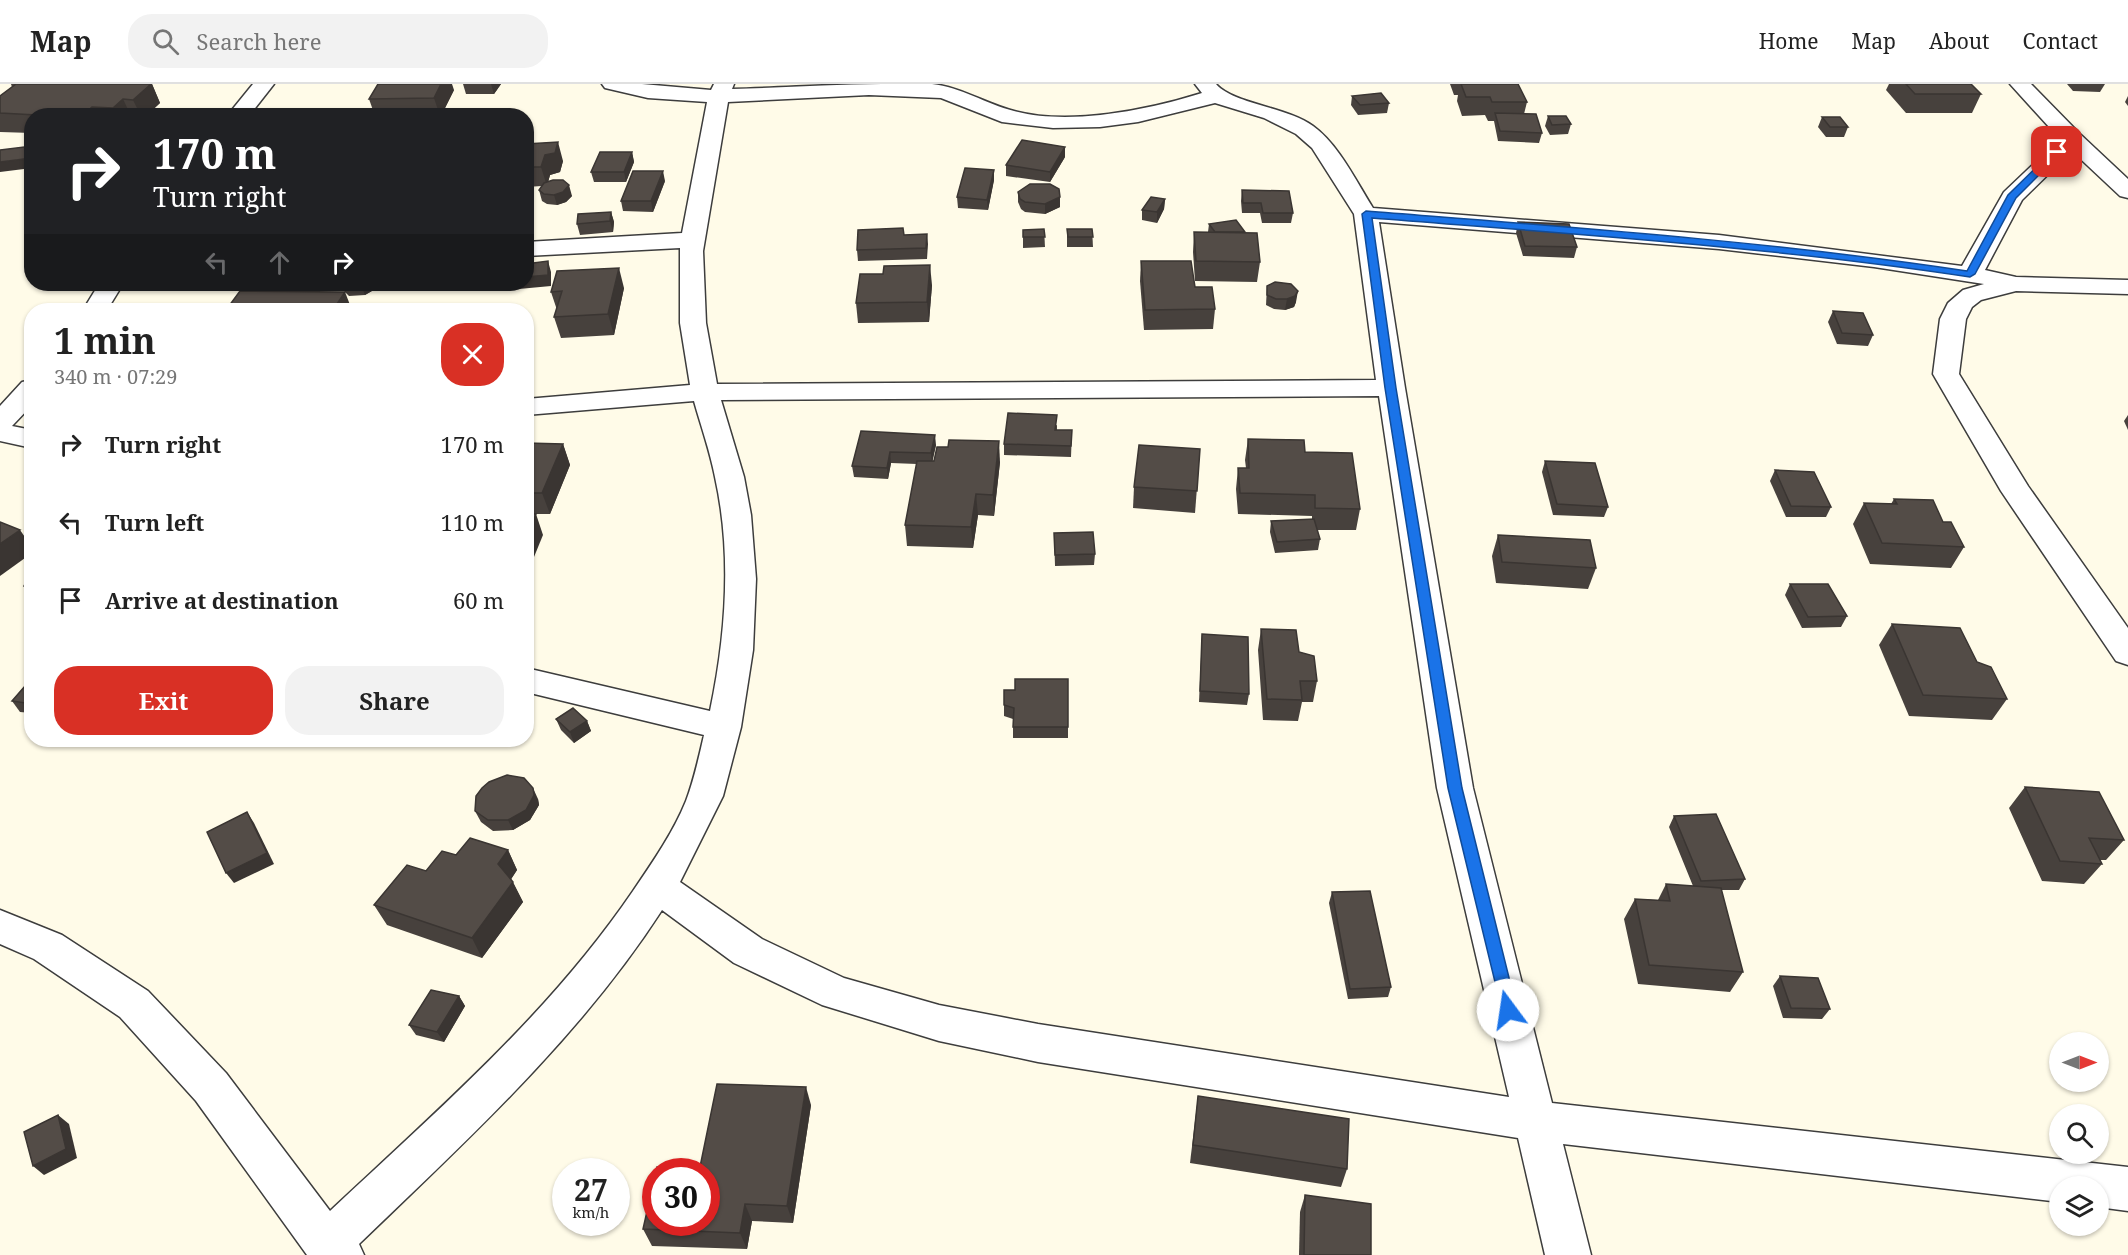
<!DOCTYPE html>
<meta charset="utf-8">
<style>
:root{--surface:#fff;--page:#f2f2f2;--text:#222;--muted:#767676;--line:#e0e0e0;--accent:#d93025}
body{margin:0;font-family:"Noto Serif",serif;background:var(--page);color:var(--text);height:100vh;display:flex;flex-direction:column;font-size:22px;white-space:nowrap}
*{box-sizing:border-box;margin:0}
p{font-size:20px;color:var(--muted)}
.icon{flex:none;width:33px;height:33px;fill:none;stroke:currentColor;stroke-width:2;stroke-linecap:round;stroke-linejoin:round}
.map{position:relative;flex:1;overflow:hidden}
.drawer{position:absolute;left:24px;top:219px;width:510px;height:444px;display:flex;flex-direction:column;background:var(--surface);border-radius:24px;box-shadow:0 2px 4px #0004}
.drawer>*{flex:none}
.banner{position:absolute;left:24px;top:24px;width:510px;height:183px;border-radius:24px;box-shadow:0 2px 4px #0004;background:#202124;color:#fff;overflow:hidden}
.needle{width:39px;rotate:90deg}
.controls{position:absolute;left:2049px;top:948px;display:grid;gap:12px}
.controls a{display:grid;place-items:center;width:60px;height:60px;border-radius:50%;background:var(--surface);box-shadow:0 2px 4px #0004;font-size:30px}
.speed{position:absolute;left:552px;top:1074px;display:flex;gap:12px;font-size:30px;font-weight:700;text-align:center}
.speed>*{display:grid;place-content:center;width:78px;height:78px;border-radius:50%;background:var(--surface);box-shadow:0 2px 4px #0004;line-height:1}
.speed small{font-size:15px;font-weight:400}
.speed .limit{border:9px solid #d22;background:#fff;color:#111}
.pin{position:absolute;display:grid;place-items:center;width:51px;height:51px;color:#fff;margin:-26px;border-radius:12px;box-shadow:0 3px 9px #0006}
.me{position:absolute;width:66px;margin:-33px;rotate:346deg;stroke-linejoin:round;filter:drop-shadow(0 0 4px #0008)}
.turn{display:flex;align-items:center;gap:21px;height:126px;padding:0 30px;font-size:27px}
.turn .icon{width:78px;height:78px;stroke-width:2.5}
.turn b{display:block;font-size:42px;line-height:51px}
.lanes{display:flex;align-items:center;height:57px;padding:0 30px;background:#0003;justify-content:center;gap:30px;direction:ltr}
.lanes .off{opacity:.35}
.round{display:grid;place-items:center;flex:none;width:63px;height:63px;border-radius:24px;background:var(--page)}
.summary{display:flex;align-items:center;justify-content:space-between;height:102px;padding:0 30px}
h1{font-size:36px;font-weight:700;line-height:45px}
.action{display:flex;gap:12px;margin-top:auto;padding:12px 30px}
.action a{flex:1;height:69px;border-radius:24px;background:var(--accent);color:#fff;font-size:24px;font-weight:700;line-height:69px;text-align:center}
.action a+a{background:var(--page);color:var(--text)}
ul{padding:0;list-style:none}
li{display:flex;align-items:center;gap:18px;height:78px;padding:0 30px}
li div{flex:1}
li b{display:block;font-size:22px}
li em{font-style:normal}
header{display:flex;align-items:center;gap:36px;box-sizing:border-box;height:84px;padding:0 30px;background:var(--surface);border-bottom:2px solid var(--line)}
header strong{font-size:28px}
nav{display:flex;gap:33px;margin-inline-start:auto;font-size:21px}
.search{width:420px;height:54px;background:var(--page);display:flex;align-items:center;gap:15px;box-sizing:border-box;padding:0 21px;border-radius:24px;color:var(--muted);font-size:22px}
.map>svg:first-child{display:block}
</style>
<header>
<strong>Map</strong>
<div class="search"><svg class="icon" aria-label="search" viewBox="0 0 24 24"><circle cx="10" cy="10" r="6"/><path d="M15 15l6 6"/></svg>Search here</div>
<nav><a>Home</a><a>Map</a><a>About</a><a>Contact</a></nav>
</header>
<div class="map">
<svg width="2128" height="1171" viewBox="0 0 2128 1171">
<rect width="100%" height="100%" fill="#fffbe8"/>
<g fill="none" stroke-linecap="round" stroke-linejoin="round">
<g stroke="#3d3d3d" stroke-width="3">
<g id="minor">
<polygon points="253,0 274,0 249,32 227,32"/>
<path d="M602 0H642L711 6 714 0H734L732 5C782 4 832 0 882 0 898 0 915 0 932 0 961 3 986 20 1014 27 1069 42 1148 26 1202 9L1195 0H1216C1233 20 1288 23 1313 42 1339 61 1356 97 1373 124L1719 151 1962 182 2004 108 2060 55 2010 0H2031L2080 50 2128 95V114L2120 112 2072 67 2022 116 1985 186 2016 193 2128 196V210L2016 207 1981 216 1972 223 1966 235 1959 290 2028 402 2128 544V581L2116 577 2001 407 1933 290 1940 235 1948 219 1963 206 1984 200 1874 183 1719 165 1379 138 1405 304 1473 704 1552 1019 2128 1083V1127L2098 1123V1102H2060V1118L1563 1060 1591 1171H1545L1518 1054 1038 978 939 957 822 921 734 879 662 826C580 953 467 1056 359 1160L364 1171H307L196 1017 120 933 34 875 0 860V826L62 851 148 907 226 989 330 1127C437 1027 550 929 633 807 652 779 673 749 686 717 694 696 699 673 704 651L526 608V584L710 627C726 551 732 469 715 393 710 367 701 342 694 317L526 331V315L690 301 680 239V164L526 172V158L682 149 707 18 648 14 605 4ZM869 11 941 14 1002 38 1053 44 1100 43 1138 38 1215 19 1264 34 1296 50 1312 64 1354 130 1376 296 717 300 706 239 703 167 728 18ZM1379 312 1437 704 1509 1013 1038 940 939 921 844 894 762 855 680 798 723 712 741 643 753 566 756 495 751 431 744 393 721 316Z"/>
<polygon points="99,200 123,200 107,226 83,226"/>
<polygon points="32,296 32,321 12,342 32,346 32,364 0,357 0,322 22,298"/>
</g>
</g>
<use href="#minor" fill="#fff" fill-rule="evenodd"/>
</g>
<g fill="#47413d">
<polygon points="11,0 152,0 160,19 146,32 32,32 32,49 0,48 0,12 12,3"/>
<polygon points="463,0 501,0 494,10 466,10"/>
<polygon points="1450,0 1518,0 1527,18 1524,30 1542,49 1539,59 1498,57 1494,37 1488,37 1485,31 1462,32 1457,17 1458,11 1454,11"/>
<polygon points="1889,0 1971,0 1981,10 1972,29 1906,29 1886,6"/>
<polygon points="2067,0 2105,0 2100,8 2073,7"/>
<polygon points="454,6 441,32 375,32 369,15"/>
<polygon points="1352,12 1389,19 1387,29 1358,31 1351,21"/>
<polygon points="2128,12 2128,22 2125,18"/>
<polygon points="1548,32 1571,40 1568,50 1550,51 1545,42"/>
<polygon points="1822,33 1848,43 1844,53 1826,53 1818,43"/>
<polygon points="526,60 563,77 560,88 550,91 548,98 572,112 566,118 557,121 547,120 542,117 539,106 542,102 526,103"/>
<polygon points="632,68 634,78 626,98 594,98 591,88"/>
<polygon points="1065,73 1050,98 1006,92 1006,81"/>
<polygon points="994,86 994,96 988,126 958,124 957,113"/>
<polygon points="665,97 653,128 623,127 621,117"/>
<polygon points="1242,106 1293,129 1291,139 1262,139 1260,129 1242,129 1241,117"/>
<polygon points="1018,108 1060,113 1060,123 1045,130 1025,128 1021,125 1018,118"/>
<polygon points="1165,115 1164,125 1157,139 1142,136 1142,126"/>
<polygon points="611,128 614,138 613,148 580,151 577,140"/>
<polygon points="1518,138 1577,163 1574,174 1523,172 1516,149"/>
<polygon points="1209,140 1245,149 1260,178 1257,198 1195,197 1193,168 1194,148 1208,148"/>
<polygon points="1044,145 1045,163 1023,164 1023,146"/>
<polygon points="1067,145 1092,145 1093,163 1067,163"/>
<polygon points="927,150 927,175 858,177 857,166 904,151"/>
<polygon points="1141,177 1195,203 1215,225 1213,245 1144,246 1140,197"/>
<polygon points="341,200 377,200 377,204 365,211 349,212 344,207"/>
<polygon points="932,201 929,238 858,239 856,219"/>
<polygon points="1267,202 1296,218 1294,223 1285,226 1274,225 1266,221"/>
<polygon points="624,204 614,251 561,254 554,233 557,226 551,208"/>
<polygon points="1833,227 1873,251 1868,262 1837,260 1828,238"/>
<polygon points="2128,331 2128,346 2124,337"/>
<polygon points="1057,341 1057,346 1072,346 1071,373 1004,371 1004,360"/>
<polygon points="861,347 936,361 932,377 1000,378 994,432 978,431 973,464 907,462 905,441 917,380 891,379 888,395 854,393 852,382"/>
<polygon points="1248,355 1305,368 1360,425 1356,446 1317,446 1320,455 1318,466 1275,469 1270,448 1271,437 1312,435 1312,432 1238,430 1236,405 1238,384 1246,384 1245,376"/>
<polygon points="526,359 563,360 570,381 550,430 526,430"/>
<polygon points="1200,365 1195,429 1133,424 1134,403"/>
<polygon points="1545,377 1608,423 1604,433 1553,431 1542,388"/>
<polygon points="1775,386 1831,423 1826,433 1786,433 1770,397"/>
<polygon points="1894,415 1943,438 1964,463 1951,484 1870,480 1853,440 1864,419 1891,420"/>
<polygon points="1054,449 1095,470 1094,481 1055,482"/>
<polygon points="1498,451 1596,484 1588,505 1496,499 1492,472"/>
<polygon points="1790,500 1847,532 1841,543 1802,544 1785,511"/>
<polygon points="1892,540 2007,615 1992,636 1909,632 1879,561"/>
<polygon points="1261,545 1299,568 1317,597 1313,618 1302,618 1298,637 1263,636 1258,566"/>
<polygon points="1202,550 1249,610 1247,621 1199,618"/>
<polygon points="32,594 32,629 20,628 12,617"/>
<polygon points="1068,595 1068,654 1013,654 1013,635 1004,632 1004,621 1015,606"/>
<polygon points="556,635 587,637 591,647 574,659 561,646"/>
<polygon points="2025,703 2124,756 2106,776 2100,776 2102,780 2084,800 2042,797 2009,724"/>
<polygon points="538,715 539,721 530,736 513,746 493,747 481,738 475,727"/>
<polygon points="1674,732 1745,795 1739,806 1721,806 1743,888 1730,908 1638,900 1624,835 1635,815 1658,816 1666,800 1693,802 1669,743"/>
<polygon points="508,766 517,786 511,795 523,818 482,874 387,841 374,821 426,787 456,771"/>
<polygon points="1332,808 1391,903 1388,913 1348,915 1329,819"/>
<polygon points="1780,892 1830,925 1822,935 1783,934 1773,902"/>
<polygon points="459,912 465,922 444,958 416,951 409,941"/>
<polygon points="1198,1012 1347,1085 1341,1103 1190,1079"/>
<polygon points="811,1021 793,1139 752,1137 747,1165 652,1162 643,1145 700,1083"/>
<polygon points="1305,1111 1371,1171 1299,1171 1300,1128"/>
</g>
<g fill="#3a3532">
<polygon points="152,0 160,19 146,32 141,32 133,16"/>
<polygon points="441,0 452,0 454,6 441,32 440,32 434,14"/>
<polygon points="491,0 501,0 494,10"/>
<polygon points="123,15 131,32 117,32 113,24"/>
<polygon points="92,23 96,32 82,32"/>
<polygon points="558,58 563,77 560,88 550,91 547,102 541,83 545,71"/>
<polygon points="1065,63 1065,73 1050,98 1050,88"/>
<polygon points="632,68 634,78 626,98 624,88"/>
<polygon points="32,74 32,84 0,88 0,78"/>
<polygon points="994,86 994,96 988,126 987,116"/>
<polygon points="663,87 665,97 653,128 651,117"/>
<polygon points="569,101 572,112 566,118 557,121 554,111"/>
<polygon points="1060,113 1060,123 1045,130 1045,120"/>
<polygon points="1165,115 1164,125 1157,139 1157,128"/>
<polygon points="611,128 614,138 613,148 610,137"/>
<polygon points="927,150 928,160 927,175 926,164"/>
<polygon points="548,177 551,188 551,202 497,207 495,200 526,200 526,193"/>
<polygon points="930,181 932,201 929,238 927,218"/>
<polygon points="619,184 624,204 614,251 608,230"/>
<polygon points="363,200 377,200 377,204 365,211 361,201"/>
<polygon points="1298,207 1296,218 1294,223 1285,226 1287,215"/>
<polygon points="345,208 352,226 333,226"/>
<polygon points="935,351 936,361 932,380 931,369"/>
<polygon points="999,357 1000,378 994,432 993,411"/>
<polygon points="563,360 570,381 550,430 542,409"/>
<polygon points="890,368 891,379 888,395 887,384"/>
<polygon points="976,410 978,431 973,464 971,443"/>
<polygon points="536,430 543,451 527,490 526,452"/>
<polygon points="20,446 32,463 32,469 0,492 0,460"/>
<polygon points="587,637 591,647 574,659 570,648"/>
<polygon points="533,704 538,715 539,721 530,736 513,746 508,736"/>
<polygon points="247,728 254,739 274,780 234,799 226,789"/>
<polygon points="508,766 517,786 508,800 498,780"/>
<polygon points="513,798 523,818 482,874 472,854"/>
<polygon points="459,912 465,922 444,958 437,948"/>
<polygon points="806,1003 811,1021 793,1139 787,1122"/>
<polygon points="58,1031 69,1040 77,1074 44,1091 33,1082"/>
<polygon points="745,1120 752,1137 747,1165 740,1149"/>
</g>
<g fill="#534c47" stroke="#3a3532" stroke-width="1.5" fill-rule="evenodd">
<polygon points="16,0 151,0 133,16 123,15 113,24 92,23 82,32 55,32 0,29 0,12"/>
<polygon points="378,0 441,0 434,14 369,15"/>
<polygon points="1461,0 1518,0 1527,18 1492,18 1490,13 1466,13"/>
<polygon points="1906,0 1971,0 1981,10 1915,10"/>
<polygon points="1381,9 1389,19 1360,21 1352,12"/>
<polygon points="1495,29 1536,30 1542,49 1500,47"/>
<polygon points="1548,32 1566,32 1571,40 1552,41"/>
<polygon points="1822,33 1840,33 1848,43 1830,43"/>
<polygon points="1022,56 1065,63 1050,88 1006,81"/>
<polygon points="558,58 555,69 545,71 541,83 526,83 526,60"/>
<polygon points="32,62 32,74 0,78 0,66"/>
<polygon points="600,68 632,68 624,88 591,88"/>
<polygon points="965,84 994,86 987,116 957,113"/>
<polygon points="633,87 663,87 651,117 621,117"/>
<polygon points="553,96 563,96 569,101 563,108 554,111 544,110 539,106 544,99"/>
<polygon points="1030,100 1050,100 1059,105 1060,113 1045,120 1025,118 1020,115 1018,108"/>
<polygon points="1242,106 1289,107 1293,129 1263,129 1261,119 1243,119"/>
<polygon points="1151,113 1165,115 1157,128 1142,126"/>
<polygon points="611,128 610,137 577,140 578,130"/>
<polygon points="1236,136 1245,148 1215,148 1209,140"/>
<polygon points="1518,138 1569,140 1577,163 1525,162"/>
<polygon points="903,144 904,151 927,150 926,164 857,166 858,146"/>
<polygon points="1044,145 1045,153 1023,153 1023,146"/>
<polygon points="1067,145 1092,145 1093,153 1068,153"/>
<polygon points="1194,148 1257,149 1260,178 1196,177"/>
<polygon points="548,177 548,191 526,193 526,180"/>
<polygon points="1141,177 1191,177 1195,203 1212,203 1215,225 1145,226"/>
<polygon points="930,181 927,218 856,219 860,190 883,190 884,182"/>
<polygon points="619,184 608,230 554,233 562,207 551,208 557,187"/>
<polygon points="1275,198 1291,200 1298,207 1295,212 1287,215 1276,215 1267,211 1267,202"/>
<polygon points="343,200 363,200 361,201 344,201"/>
<polygon points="240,207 345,208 333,226 226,226"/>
<polygon points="1833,227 1863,229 1873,251 1842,249"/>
<polygon points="1008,329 1057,331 1055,346 1072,346 1071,362 1004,360"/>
<polygon points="861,347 935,351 931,369 890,368 887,384 852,382"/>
<polygon points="1248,355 1304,356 1305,368 1352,369 1360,425 1315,424 1315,411 1240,409 1238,384 1249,384"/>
<polygon points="949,356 999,357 993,411 976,410 971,443 905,441 917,377 934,377 937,363 948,363"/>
<polygon points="526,359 563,360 542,409 526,409"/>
<polygon points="1139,361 1200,365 1197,407 1134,403"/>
<polygon points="1545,377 1595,379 1608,423 1557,420"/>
<polygon points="1775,386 1814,388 1831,423 1791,422"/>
<polygon points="1894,415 1933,416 1943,438 1951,438 1964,463 1882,459 1864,419 1897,420"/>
<polygon points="526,430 536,430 526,452"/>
<polygon points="1314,435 1320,455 1277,458 1271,437"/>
<polygon points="0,438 20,446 0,460"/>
<polygon points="1093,448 1095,470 1055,471 1054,449"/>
<polygon points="1498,451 1590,456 1596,484 1502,478"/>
<polygon points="32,489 32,510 24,502 30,490"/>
<polygon points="1790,500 1828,500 1847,532 1808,533"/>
<polygon points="1892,540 1960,544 1977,578 1991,583 2007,615 1923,611"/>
<polygon points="1261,545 1296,546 1299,568 1314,572 1317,597 1300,597 1302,616 1267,615"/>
<polygon points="1202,550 1248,553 1249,610 1200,607"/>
<polygon points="32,594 32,620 12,617"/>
<polygon points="1015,595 1068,595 1068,643 1013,643 1014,624 1004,621 1004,606 1015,606"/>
<polygon points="573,624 587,637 570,648 556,635"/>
<polygon points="507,691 524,694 533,704 534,711 526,726 508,736 488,736 475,727 476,712 482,704 489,698"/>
<polygon points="2025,703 2099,708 2124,756 2089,754 2102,780 2060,777"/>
<polygon points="247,728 267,769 226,789 207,748"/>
<polygon points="1716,730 1745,795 1701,797 1674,732"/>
<polygon points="470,754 508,766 498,780 513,798 472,854 374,821 407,781 426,787 442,767 456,771"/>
<polygon points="1666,800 1721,804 1743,888 1649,881 1635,815 1670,817"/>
<polygon points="1370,807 1391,903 1350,905 1332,808"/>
<polygon points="1780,892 1818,894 1830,925 1791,924"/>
<polygon points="431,906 459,912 437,948 409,941"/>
<path d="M717 1000 806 1003 787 1122 745 1120 740 1149 643 1145 657 1083H700ZM656 1088H706V1138H656Z"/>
<polygon points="1198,1012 1349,1035 1347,1085 1193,1061"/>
<polygon points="58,1031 66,1065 33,1082 24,1048"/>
<polygon points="1305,1111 1371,1120 1371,1171 1304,1171"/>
</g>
<path fill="#1a73e8" stroke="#114b97" stroke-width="1.5" d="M2054 66 2062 68 2016 114 1975 190 1970 193C1772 163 1572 150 1372 134L1396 304 1462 704 1517 926 1514 931 1508 933 1503 931 1448 704 1385 304 1362 130 1366 127C1567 143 1768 157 1967 187L2008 111Z"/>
</svg>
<div class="controls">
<a><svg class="needle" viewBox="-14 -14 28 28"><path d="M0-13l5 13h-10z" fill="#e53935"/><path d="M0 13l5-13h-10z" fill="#767676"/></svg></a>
<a><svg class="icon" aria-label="search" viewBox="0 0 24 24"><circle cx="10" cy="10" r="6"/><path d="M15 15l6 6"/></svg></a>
<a><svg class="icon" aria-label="layers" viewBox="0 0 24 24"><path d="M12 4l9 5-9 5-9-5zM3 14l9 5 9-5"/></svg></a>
</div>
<div class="speed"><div>27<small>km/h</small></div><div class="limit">30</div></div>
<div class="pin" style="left:2057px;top:68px;background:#d93025"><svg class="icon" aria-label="arrive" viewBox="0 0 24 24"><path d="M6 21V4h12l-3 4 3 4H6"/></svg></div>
<svg class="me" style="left:1508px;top:926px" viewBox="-20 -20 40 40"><circle r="19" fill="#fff"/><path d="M0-13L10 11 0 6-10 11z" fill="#1a73e8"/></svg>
<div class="banner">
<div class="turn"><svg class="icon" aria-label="right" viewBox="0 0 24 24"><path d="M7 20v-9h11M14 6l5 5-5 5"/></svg><div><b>170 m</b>Turn right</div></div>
<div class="lanes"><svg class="icon off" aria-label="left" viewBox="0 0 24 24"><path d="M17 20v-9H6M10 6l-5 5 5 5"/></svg><svg class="icon off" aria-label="ahead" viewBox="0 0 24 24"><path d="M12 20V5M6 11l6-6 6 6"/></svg><svg class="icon" aria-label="right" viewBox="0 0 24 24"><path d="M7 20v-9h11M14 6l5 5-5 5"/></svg></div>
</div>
<section class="drawer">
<div class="summary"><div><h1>1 min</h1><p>340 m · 07:29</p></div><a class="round" style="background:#d93025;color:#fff"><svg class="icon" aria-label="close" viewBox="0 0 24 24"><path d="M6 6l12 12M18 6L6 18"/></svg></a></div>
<ul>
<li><svg class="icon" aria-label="right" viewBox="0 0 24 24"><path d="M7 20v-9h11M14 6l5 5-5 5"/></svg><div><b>Turn right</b></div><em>170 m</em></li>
<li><svg class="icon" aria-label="left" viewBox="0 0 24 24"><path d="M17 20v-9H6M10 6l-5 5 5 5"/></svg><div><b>Turn left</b></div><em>110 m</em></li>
<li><svg class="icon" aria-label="arrive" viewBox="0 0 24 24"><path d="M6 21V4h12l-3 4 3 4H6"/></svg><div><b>Arrive at destination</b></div><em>60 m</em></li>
</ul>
<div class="action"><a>Exit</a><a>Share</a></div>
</section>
</div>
